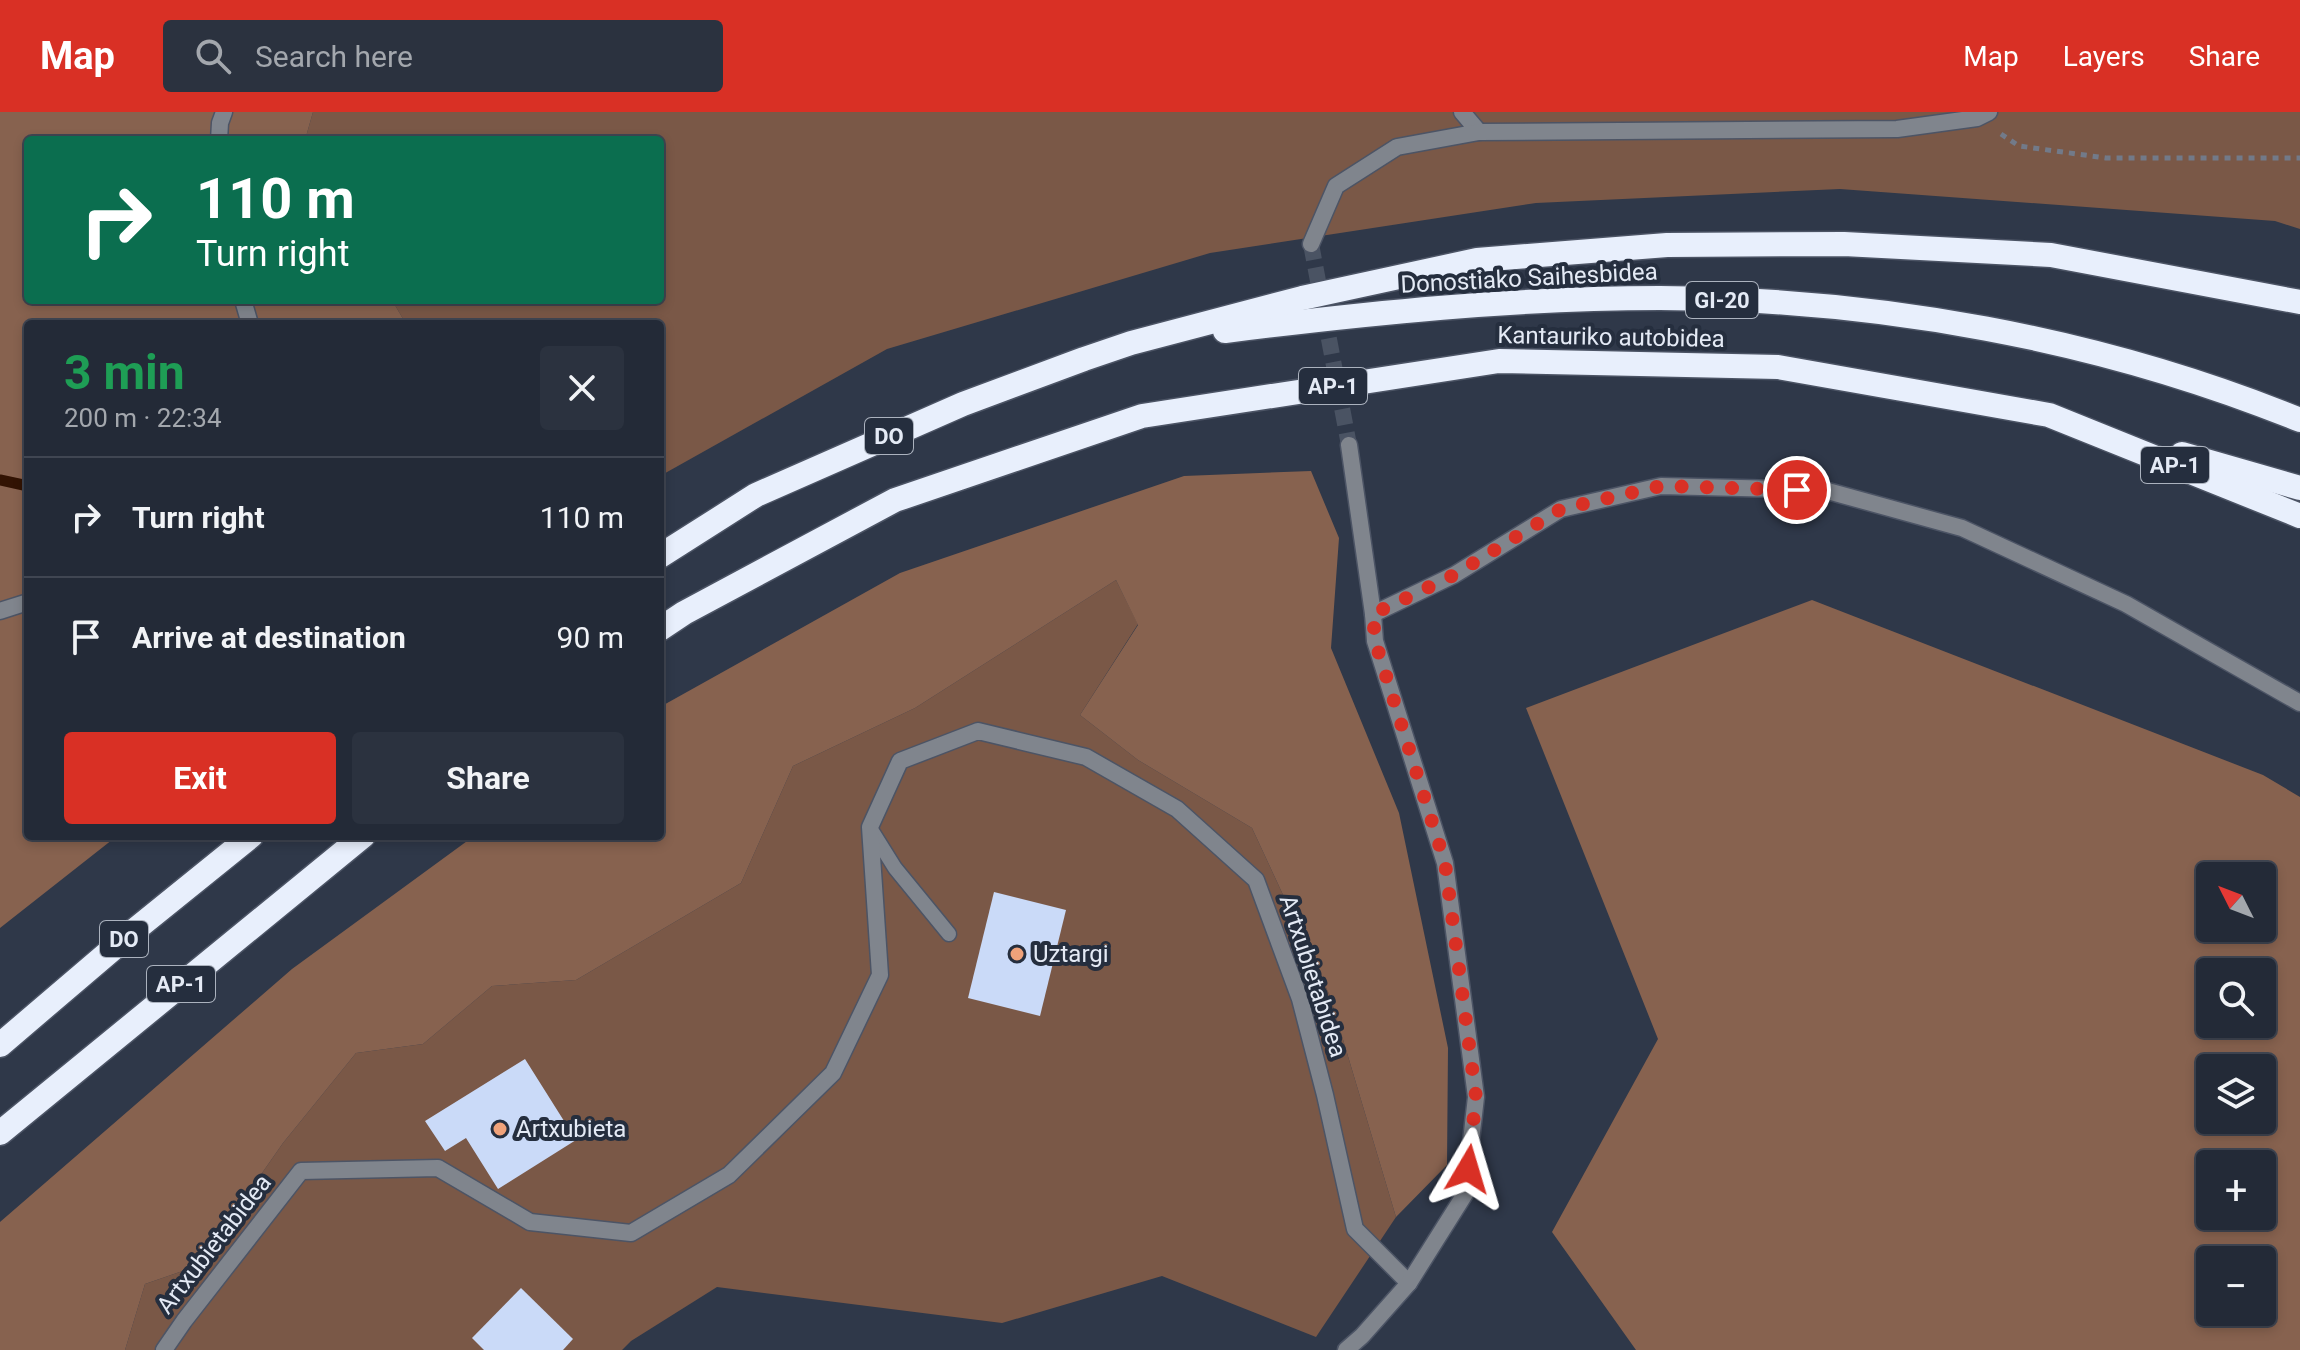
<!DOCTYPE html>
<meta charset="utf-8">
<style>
:root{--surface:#232a37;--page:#2b323f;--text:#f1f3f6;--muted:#a3a7ad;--line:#404652;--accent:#d93025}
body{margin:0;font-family:Roboto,sans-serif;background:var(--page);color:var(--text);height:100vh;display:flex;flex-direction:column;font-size:30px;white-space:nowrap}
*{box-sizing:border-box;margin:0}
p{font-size:26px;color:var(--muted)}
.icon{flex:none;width:44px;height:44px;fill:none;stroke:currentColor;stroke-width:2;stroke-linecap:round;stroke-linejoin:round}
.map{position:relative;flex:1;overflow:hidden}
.details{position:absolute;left:24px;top:208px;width:640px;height:520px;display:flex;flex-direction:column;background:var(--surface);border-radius:8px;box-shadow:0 4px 12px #0003,0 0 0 2px var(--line)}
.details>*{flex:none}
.banner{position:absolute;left:24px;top:24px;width:640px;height:168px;border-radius:8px;box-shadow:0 4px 12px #0003,0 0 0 2px var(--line);background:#0b6e4f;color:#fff;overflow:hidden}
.needle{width:52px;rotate:312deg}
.fabs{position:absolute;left:2196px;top:750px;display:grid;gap:16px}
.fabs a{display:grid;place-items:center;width:80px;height:80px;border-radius:8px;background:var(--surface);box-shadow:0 4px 12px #0003,0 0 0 2px var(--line);font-size:40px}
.pin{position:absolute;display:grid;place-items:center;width:68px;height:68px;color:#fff;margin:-34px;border:4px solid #fff;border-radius:50%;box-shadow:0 2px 8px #0007}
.me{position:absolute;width:88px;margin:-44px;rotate:7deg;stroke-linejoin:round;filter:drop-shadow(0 0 6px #0008)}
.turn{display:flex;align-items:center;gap:28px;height:168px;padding:0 40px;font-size:36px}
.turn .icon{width:104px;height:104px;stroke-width:2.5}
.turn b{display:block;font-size:56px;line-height:68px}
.round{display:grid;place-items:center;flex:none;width:84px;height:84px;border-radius:8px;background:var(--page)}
.headline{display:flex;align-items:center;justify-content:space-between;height:136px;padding:0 40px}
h1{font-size:48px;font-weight:700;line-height:60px;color:#1e9e55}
.action{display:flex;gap:16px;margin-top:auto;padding:16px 40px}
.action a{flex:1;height:92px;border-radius:8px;background:var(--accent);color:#fff;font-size:32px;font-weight:700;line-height:92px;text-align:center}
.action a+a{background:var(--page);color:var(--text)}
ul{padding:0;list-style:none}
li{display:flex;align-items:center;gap:24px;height:120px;padding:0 40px;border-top:2px solid var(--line)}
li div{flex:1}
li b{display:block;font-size:30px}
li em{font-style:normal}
header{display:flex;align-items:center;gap:48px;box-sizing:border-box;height:112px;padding:0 40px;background:var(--accent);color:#fff}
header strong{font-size:38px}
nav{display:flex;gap:44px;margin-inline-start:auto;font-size:28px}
.search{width:560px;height:72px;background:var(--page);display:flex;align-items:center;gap:20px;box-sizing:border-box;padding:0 28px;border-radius:8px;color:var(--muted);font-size:30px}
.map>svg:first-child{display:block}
</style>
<header>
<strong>Map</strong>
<div class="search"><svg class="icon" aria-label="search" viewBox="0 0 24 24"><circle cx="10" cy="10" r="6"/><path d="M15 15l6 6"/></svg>Search here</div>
<nav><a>Map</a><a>Layers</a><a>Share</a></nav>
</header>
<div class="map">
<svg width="2300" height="1238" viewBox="0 0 2300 1238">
<rect width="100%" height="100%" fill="#2f3849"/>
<g fill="#7a5847">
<polygon points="313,0 2300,0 2300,117 2275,109 1840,77 1536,91 1210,141 887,237 660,364 660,212 406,212 392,188 660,188 660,28 305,28"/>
<polygon points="1116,468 1138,512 1080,603 1138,648 1252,716 1330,884 1396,1105 1316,1225 1162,1164 1002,1211 717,1175 631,1229 622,1238 125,1238 145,1172 197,1154 283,1031 356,941 423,932 492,874 576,868 741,771 793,654 915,596"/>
</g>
<g fill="#87624f" fill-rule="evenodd">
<polygon points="0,0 313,0 305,28 28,28 28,188 392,188 406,212 28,212 28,724 117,724 0,816"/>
<polygon points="1311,359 1339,426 1331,536 1399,701 1448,936 1447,1053 1396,1105 1330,884 1252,716 1138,648 1080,603 1138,513 1116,468 915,596 793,654 741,771 576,868 492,874 423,932 356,941 283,1031 197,1154 145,1172 125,1238 0,1238 0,1110 292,857 474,724 660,724 660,595 900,461 1184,364"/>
<path d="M1812 488 2263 663 2300 685V1238H1636L1552 1120 1658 927 1526 596ZM2210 764H2262V816H2210ZM2210 860H2262V912H2210ZM2210 956H2262V1008H2210ZM2210 1052H2262V1104H2210ZM2210 1148H2262V1200H2210Z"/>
</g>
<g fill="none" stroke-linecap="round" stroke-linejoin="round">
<polyline stroke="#321303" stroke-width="11" points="0,368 28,374"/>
</g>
<g fill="#cadaf8">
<polygon points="994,780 1066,798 1040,904 968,886"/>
<polygon points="525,947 576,1028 498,1077 466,1026 445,1039 425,1009"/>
<polygon points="521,1176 573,1227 563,1238 484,1238 472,1226"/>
</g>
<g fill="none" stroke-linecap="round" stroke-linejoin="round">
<polyline stroke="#4a5363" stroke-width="16" stroke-dasharray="16 8" stroke-linecap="butt" points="1311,132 1349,333"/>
<g stroke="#4c5465" stroke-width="17">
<polyline id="lane" points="870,716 895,756 949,822"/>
</g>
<g stroke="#4c5465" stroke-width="19">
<g id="street">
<polyline points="1462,0 1479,20"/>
<polyline points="219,28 220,11 224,0"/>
<polyline points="1311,132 1336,74 1397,35 1479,20 1897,17 1977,6 1989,0"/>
<polyline points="243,188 250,212"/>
<polyline points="0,499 28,490"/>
<polyline points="1373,502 1454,463 1561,397 1661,374 1824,378 1962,416 2126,492 2300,591"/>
<polyline points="164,1238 184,1209 301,1059 438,1056 530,1110 631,1121 729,1063 833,961 880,863 870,715 900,649 978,619 1086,645 1177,697 1256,768 1300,887 1325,983 1355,1117 1409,1171"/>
<polyline points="1346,1238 1362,1224 1409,1171 1465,1082 1476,985 1445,751 1375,529 1373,502 1349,333"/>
</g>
</g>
<g stroke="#4c5465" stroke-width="27">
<g id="highway">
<path d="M1225 219C1369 201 1515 186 1660 186 1878 187 2098 226 2300 308"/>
<polyline points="2182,342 2300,376"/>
<polyline points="660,444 756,383 963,292 1084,247 1131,231 1302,186 1477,148 1667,133 1844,132 2051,143 2300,190"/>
<polyline points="660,517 684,501 895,388 1142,304 1499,249 1778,255 2049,303 2300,404"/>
<polyline points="0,933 136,817 251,724"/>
<polyline points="0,1021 363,724"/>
</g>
</g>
<polyline stroke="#727a89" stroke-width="5" stroke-dasharray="6 6" stroke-linecap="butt" points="2001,22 2019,34 2106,46 2300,46"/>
<use href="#lane" stroke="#80858d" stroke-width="14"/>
<use href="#street" stroke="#80858d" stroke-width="16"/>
<use href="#highway" stroke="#e8effc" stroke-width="24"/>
</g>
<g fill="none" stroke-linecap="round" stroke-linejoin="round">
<polyline stroke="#d93025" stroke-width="14" stroke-dasharray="0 25.2" points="1468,1057 1476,985 1445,751 1375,529 1373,502 1454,463 1561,397 1661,374 1797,378"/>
</g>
<g fill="#f0a27a" stroke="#252e3e" stroke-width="3">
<circle cx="1017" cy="842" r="8"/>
<circle cx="500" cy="1017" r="8"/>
</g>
<g text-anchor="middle" stroke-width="8" stroke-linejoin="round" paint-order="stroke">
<g fill="#252e3e" stroke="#abb2be" stroke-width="2">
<rect x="1686" y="170" width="72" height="36" rx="6"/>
<rect x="1299" y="256" width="68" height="36" rx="6"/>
<rect x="865" y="306" width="48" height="36" rx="6"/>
<rect x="2141" y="335" width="68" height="36" rx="6"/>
<rect x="100" y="809" width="48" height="36" rx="6"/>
<rect x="147" y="854" width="68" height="36" rx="6"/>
</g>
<g font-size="22" font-weight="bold" fill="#e4eaf5">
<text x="1722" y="196">GI-20</text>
<text x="1333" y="282">AP-1</text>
<text x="889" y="332">DO</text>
<text x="2175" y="361">AP-1</text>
<text x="124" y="835">DO</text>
<text x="181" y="880">AP-1</text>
</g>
<g font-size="24" fill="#e4eaf5" stroke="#252e3e">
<text transform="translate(1529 166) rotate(-3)" y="8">Donostiako Saihesbidea</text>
<text transform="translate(1611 225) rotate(1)" y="8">Kantauriko autobidea</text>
<text transform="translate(1313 864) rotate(72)" y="8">Artxubietabidea</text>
<text transform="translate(214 1132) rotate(-52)" y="8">Artxubietabidea</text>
</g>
<g font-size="24" fill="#e4eaf5" stroke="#252e3e" text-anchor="start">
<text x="1033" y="850">Uztargi</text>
<text x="516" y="1025">Artxubieta</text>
</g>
</g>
</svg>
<div class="fabs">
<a><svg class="needle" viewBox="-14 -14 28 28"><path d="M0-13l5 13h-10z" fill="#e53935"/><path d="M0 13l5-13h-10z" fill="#a3a7ad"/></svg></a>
<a><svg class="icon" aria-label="search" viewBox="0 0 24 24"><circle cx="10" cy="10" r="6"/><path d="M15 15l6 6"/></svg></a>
<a><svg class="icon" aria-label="layers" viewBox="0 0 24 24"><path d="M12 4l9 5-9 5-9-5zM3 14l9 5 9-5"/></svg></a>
<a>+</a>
<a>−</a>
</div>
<div class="pin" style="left:1797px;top:378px;background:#d93025"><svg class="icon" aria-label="arrive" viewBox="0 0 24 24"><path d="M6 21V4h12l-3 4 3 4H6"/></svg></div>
<svg class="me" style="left:1468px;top:1057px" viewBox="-20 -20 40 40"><path d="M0-17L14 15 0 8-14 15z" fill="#d93025" stroke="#fff" stroke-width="4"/></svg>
<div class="banner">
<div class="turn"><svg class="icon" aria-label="right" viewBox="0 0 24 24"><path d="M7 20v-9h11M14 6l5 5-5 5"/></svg><div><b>110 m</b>Turn right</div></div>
</div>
<section class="details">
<div class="headline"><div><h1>3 min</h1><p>200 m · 22:34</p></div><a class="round"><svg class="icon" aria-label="close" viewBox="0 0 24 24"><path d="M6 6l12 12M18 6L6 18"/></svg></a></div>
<ul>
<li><svg class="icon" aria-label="right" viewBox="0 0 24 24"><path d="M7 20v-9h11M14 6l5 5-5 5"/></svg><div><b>Turn right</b></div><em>110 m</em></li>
<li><svg class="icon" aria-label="arrive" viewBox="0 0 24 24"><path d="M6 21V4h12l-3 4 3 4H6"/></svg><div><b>Arrive at destination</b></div><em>90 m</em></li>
</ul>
<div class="action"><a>Exit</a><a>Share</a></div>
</section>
</div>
